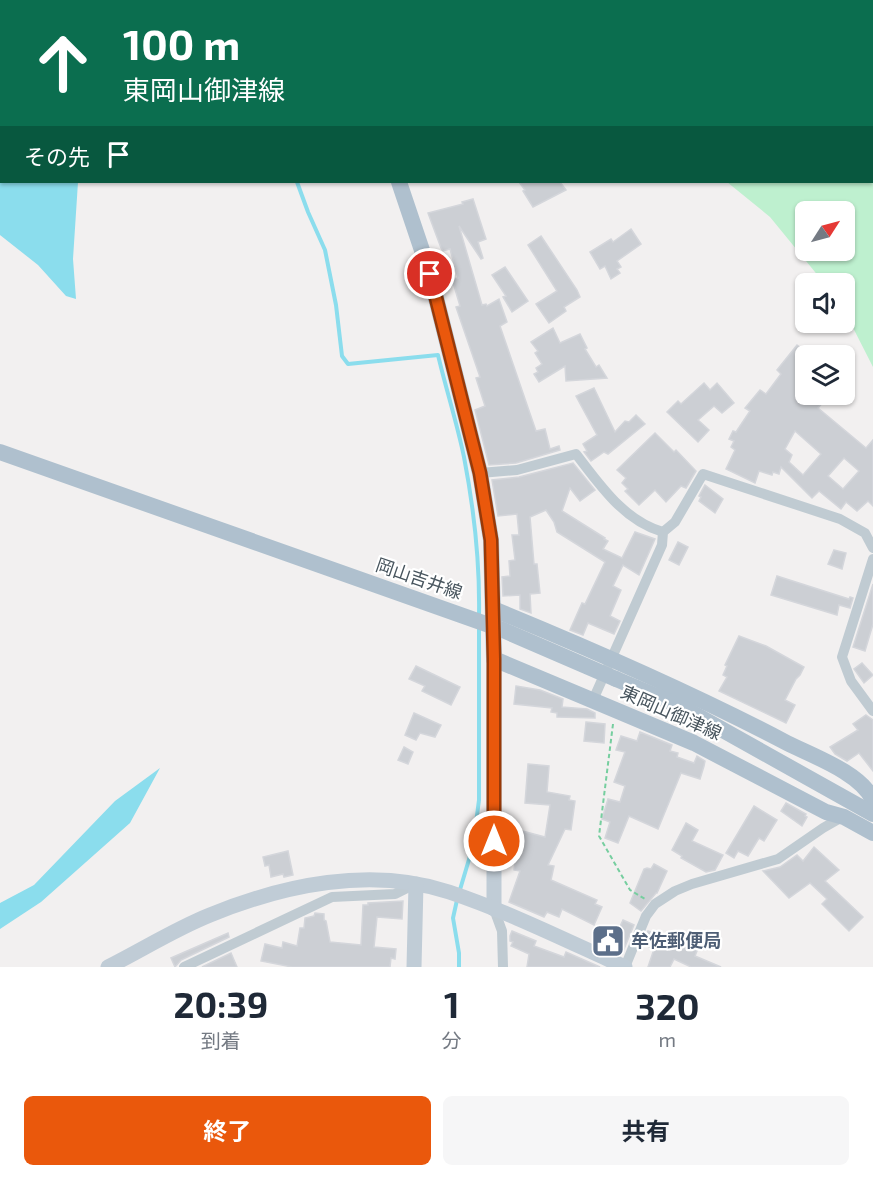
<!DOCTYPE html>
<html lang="ja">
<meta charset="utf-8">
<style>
:root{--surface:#fff;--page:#f6f6f7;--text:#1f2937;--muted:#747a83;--accent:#ea580c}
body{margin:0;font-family:"Exo 2","Noto Sans JP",sans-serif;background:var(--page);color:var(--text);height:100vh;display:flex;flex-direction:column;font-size:22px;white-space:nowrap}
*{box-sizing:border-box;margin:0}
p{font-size:20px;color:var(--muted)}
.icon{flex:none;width:33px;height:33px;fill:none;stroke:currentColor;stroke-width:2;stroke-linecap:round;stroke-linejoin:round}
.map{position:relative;height:967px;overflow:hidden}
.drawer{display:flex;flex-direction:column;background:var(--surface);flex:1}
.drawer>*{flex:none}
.banner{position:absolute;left:0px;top:0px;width:873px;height:183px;box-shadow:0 2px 4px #0004;background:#0b6e4f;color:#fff;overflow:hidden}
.needle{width:39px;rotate:54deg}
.tools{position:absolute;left:795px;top:201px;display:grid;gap:12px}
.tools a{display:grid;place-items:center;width:60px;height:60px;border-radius:9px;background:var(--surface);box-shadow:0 2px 4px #0004;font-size:30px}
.pin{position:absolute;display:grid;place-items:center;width:51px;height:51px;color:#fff;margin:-26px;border:3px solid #fff;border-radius:50%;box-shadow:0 2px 6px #0007}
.me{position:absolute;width:66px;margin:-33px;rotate:0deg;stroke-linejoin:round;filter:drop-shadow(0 0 4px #0008)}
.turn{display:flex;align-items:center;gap:21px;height:126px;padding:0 24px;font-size:27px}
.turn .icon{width:78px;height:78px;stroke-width:2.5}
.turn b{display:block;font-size:42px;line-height:51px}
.then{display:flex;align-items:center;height:57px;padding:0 24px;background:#0003;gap:12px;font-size:22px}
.eta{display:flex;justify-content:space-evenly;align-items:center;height:102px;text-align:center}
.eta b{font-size:36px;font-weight:700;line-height:42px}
.primary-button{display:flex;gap:12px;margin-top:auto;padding:12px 24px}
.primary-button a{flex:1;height:69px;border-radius:9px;background:var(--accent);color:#fff;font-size:24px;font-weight:700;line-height:69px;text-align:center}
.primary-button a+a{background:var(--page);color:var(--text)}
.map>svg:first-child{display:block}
</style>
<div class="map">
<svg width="873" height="967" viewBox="0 0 873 967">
<rect width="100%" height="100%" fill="#f2f0f0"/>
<path fill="#bef0cf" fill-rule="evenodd" d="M449 0H873V367L845 312 844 284 824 283 770 217 727 182H872V2ZM806 212H844V250H806Z"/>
<g fill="#8bdded">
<polygon points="0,0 112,1 2,2 2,182 78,182 73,259 76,299 66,296 38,265 0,235"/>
<polygon points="160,768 130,823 41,902 0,929 0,903 34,885 115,801"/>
</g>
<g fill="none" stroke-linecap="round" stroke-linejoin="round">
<g stroke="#8bdded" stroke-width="4">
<polyline points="267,0 268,2"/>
<path d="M297 182 308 212 325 250 336 305 342 356 348 364 438 355C446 389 457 423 464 457 474 509 480 563 479 616"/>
<polyline points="459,893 473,846 479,800 479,627"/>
<polyline points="457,900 453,918 459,953 459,967"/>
</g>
</g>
<g fill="#cccfd4" stroke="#d4d6db" stroke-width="1.5" fill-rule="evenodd">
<polygon points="519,182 560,182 566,190 533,207 523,191 525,190"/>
<polygon points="473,199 486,239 478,242 483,258 481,259 459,226 482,305 486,304 487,306 499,299 507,322 500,326 536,431 545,429 550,449 559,446 560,450 516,463 489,465 475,410 485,406 476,378 480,377 456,307 460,306 452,279 458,278 450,249 443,251 441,248 428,213 463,204 462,202"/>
<polygon points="631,229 641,244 617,261 621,267 617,269 620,273 611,279 605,266 600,269 590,252 611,239 613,242"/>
<polygon points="541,236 577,290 580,297 564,307 566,311 549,323 536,304 557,291 528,245"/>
<polygon points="505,267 528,301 512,312 503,297 506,296 492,275"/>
<polygon points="553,328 560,343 580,334 587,348 585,349 596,367 599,365 607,378 566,381 565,366 539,382 534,374 538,372 536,368 542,364 535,353 538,351 531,342"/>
<path d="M797 345 806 352V381L801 385 806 388V394H830L818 408 866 448 873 440V506L868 501 857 511 846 502 841 509 819 491 812 498 781 467 779 474 773 472 772 475 759 471 755 483 726 469 735 450 731 447 734 441 729 439 733 431 736 432 750 411 745 408 760 390 766 394 781 374 777 370ZM795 431 821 454 803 475 789 462 792 455 785 449ZM844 458 859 471 843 489 828 476Z"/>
<polygon points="704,383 710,390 717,383 734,403 722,413 714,406 698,420 709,430 698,442 667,412 678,401 681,404"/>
<polygon points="594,388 615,432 625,421 629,422 636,415 645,424 608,454 604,452 591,461 584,452 587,451 583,444 597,435 576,396"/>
<polygon points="655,433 674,452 676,450 696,471 686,488 681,486 666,502 655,490 639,505 625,491 628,489 622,483 626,478 617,470"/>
<polygon points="573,463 595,490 580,501 570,488 562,511 605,538 604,539 608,541 603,549 622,558 635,532 655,539 639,575 623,565 613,586 621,590 610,616 620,621 614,634 588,623 583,635 570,630 582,603 585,604 605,562 557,532 554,522 546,510 530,517 534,564 537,564 540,593 530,594 531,613 520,609 520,595 503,596 502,577 510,576 509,561 515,560 512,535 519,535 517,514 498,516 492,480 519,477"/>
<polygon points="705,485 723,499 715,513 699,501 701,497 699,496"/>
<polygon points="678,542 688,547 679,565 669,560"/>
<polygon points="834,550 846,553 842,569 828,564"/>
<polygon points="777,576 849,599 850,597 853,598 850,608 839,605 837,615 771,595"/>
<polygon points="873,584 873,624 865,651 853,647"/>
<polygon points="739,636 766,646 804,667 800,675 796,679 785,700 795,705 786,723 719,691 727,677 723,675 727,666 725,665"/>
<polygon points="862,663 873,675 864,683 854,669"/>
<polygon points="416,666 460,687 451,705 422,691 425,686 409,679"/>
<polygon points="516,686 540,690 563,699 562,707 587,709 595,713 595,718 557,717 557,713 551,712 552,708 514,704"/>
<polygon points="414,713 441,725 435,737 420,733 416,740 405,735"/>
<polygon points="866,715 873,720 873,771 859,753 847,761 835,754 830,747 858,730 853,724"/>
<polygon points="586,722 605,724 604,743 584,741"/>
<polygon points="640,732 672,745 670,751 678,753 677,757 694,763 697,756 705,761 704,766 700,779 681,773 658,829 629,816 618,843 605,838 610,822 602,819 608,799 620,802 625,786 614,782 625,752 616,750 621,736 637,741"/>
<polygon points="404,747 413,752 408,764 398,760"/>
<polygon points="528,764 549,766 547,792 570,796 569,800 575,801 571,830 565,829 548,865 554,866 551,880 597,900 595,904 602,907 594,925 562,909 559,917 547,912 544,917 509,902 520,871 514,870 515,861 513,860 515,852 510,851 512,842 508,842 511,828 545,837 550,805 525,803"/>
<polygon points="786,803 806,814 805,816 807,817 802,826 781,811"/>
<polygon points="754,806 777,820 764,841 759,838 748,856 738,851 734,858 726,853"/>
<polygon points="686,823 698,830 692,841 723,855 715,870 706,872 681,858 682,856 672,850"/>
<polygon points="814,847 839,870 825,881 863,917 849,931 822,904 827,899 810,883 789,898 763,871 780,867 797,855 803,861"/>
<polygon points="288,851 293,875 284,877 283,874 271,877 269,865 265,866 263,857"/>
<polygon points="654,864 667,871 657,893 656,893 641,911 630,903 644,869 647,868 651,869"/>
<polygon points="403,901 402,919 377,917 374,947 396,949 395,959 391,958 390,967 292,967 261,961 265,944 282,948 283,942 297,946 300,928 304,928 305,918 314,916 315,913 324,914 324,920 326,921 330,942 361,945 363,905 368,905 368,903"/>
<polygon points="623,920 634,925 622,954 610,948"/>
<polygon points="512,931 536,941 534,946 564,957 566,952 600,967 527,967 529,954 511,946 513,942 510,941 510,936"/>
<polygon points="648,931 697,951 695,956 721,967 691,967 674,959 670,967 648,967 654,949 643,944"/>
<polygon points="228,933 229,937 181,960 175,967 171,958"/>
<polygon points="231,953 237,967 202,967"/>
</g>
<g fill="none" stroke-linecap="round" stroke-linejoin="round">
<polyline stroke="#76ce9f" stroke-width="2" stroke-dasharray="4.5 3" stroke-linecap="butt" points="613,724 599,836 630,890 645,899"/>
<g stroke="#c0cbd2" stroke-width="10">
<path d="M480 473 517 470 576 454C600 485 624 521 663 532"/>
<polyline points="873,559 842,657 851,681 873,711"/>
<polyline points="593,700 662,545 663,532 675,522 703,474 840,519 865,533 873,548"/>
<polyline points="494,909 502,931 503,967"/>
<polyline points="184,967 332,897 395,894 415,884"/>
<polyline points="625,967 646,916 655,904 675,891 692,884 778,859 823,828 844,816"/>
</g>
<g stroke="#c0ccd6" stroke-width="15">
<polyline points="494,909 494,659"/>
<path d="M108 967C142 950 175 929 210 915 283 885 371 866 449 892 509 912 567 941 625 967"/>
<polyline points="414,967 416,884"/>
</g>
<g stroke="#afc0ce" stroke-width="16">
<polyline points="318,0 318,2"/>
<polyline points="399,182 430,274 480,473 491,540 494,659 694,743 826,812 844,817 873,833"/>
<path d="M493 609C593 650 692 693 787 743 813 756 861 773 873 800"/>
<polyline points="616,679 680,706 873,814"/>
</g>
<polyline stroke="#afc0ce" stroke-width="16" points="0,452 503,630 616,679"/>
</g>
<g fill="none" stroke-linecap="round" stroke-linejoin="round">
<g stroke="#983908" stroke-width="15">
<polyline id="route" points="430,274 480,473 491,540 494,659 494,841"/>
</g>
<use href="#route" stroke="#ea580c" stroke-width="10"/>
</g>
<defs>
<g id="civic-square" transform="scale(1.725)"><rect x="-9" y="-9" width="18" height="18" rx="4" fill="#5c6f8a" stroke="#fff"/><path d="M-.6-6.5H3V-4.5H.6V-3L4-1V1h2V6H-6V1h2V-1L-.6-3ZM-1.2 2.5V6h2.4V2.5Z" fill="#fff"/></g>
</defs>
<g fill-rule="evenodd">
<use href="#civic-square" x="608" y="941"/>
</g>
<g text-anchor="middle" stroke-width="4.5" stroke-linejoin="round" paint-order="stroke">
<g font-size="18" fill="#47545d" stroke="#fff">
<text transform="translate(419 579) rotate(19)" y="6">岡山吉井線</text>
<text transform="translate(671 713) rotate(24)" y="6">東岡山御津線</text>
</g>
<g font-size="18" font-weight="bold" fill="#4e5e75" stroke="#fff" text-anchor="start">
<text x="631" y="947">牟佐郵便局</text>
</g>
</g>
</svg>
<div class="tools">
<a><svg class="needle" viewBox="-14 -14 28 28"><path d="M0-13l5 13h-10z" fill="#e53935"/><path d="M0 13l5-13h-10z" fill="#747a83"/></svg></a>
<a><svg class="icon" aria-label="sound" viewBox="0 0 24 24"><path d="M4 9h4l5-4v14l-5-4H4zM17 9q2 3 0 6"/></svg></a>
<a><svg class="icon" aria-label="layers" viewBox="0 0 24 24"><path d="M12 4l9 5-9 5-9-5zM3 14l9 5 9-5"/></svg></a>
</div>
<div class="pin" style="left:430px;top:274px;background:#d93025"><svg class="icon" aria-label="arrive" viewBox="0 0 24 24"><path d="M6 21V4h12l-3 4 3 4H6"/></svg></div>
<svg class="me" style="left:494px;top:841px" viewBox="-20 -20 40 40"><circle r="17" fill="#ea580c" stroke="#fff" stroke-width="3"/><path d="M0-11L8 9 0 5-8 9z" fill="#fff"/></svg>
<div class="banner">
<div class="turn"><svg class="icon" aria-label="ahead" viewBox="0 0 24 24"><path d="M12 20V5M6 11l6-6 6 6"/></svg><div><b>100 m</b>東岡山御津線</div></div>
<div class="then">その先<svg class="icon" aria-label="arrive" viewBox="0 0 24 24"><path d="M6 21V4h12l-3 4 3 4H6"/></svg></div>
</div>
</div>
<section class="drawer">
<div class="eta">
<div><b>20:39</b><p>到着</p></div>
<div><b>1</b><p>分</p></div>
<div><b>320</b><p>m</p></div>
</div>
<div class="primary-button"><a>終了</a><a>共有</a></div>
</section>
